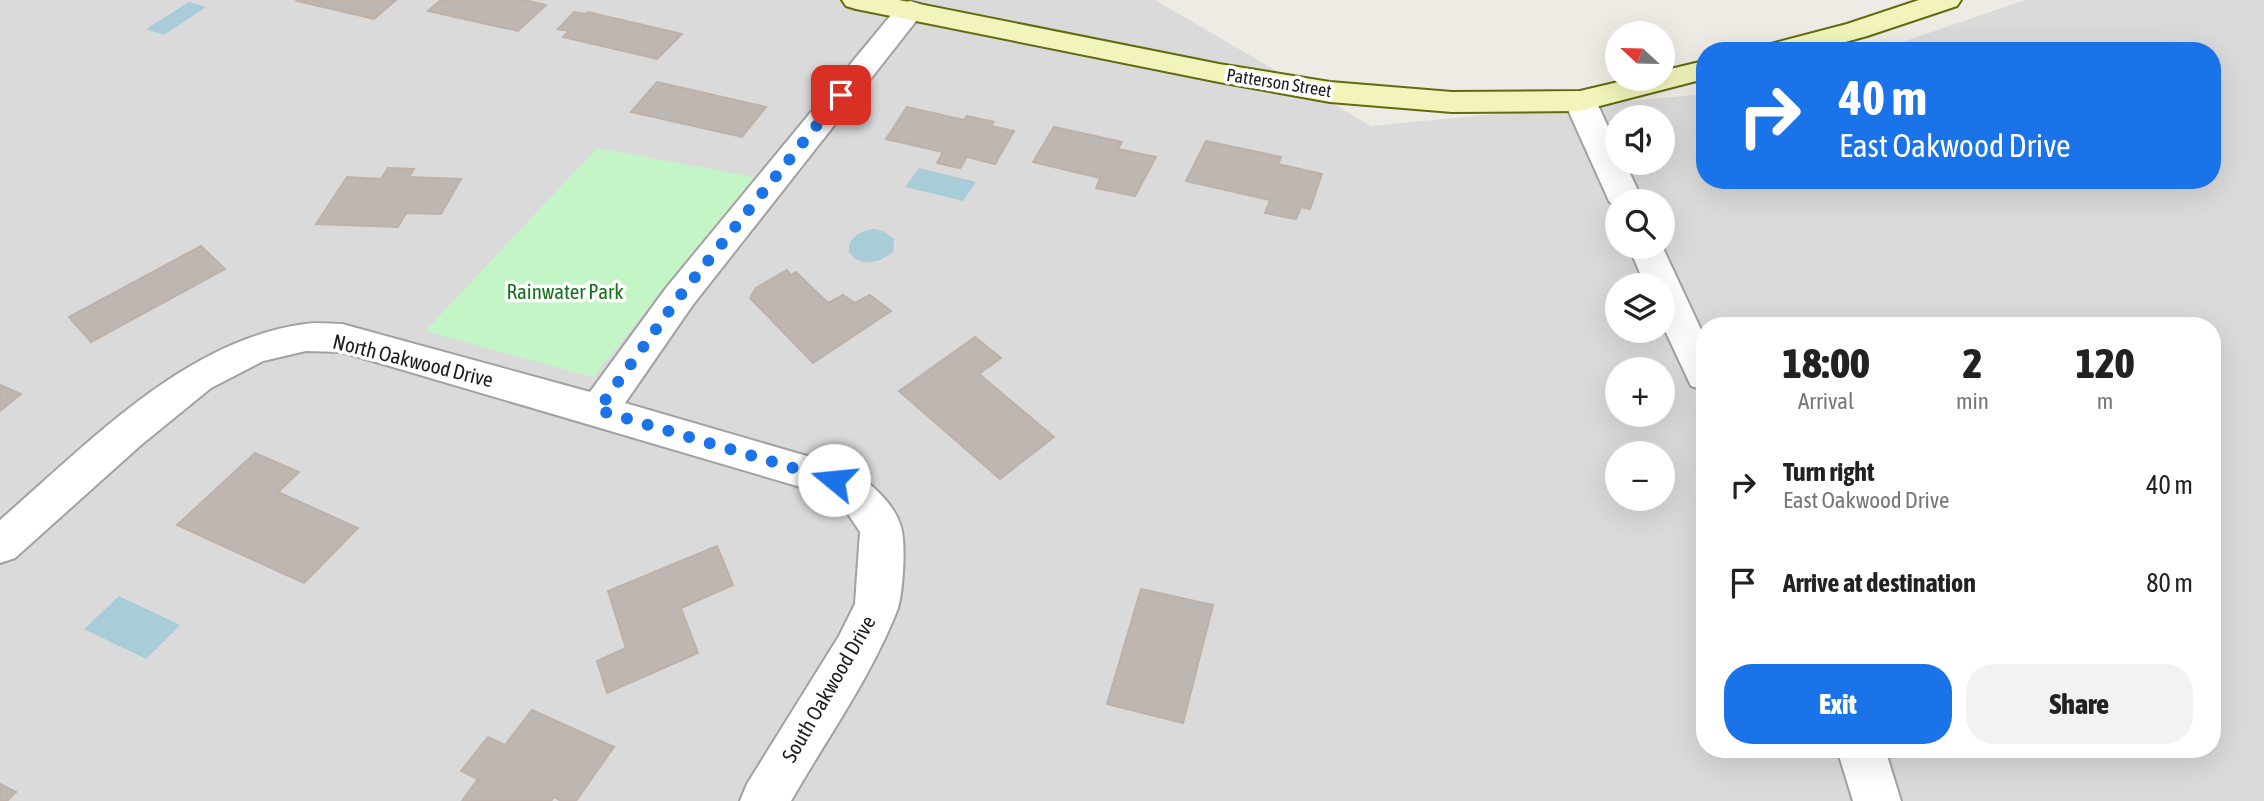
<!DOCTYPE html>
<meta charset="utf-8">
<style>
:root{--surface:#fff;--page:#f2f2f2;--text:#222;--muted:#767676;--accent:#1a73e8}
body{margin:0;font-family:"Asap Condensed",sans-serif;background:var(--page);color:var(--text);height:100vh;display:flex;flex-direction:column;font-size:26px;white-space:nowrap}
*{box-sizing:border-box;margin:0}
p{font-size:23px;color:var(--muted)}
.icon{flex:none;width:38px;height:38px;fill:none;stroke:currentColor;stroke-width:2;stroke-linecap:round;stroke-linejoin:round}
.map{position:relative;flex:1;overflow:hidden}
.side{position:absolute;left:1696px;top:317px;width:525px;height:441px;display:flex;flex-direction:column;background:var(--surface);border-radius:28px;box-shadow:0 7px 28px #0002}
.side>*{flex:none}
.hud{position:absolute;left:1696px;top:42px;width:525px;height:147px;border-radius:28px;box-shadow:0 7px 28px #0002;background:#1a73e8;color:#fff;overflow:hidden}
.needle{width:46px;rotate:292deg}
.fabs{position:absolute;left:1605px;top:21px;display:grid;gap:14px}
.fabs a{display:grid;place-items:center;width:70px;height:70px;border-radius:50%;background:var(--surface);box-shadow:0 7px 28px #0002;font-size:35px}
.pin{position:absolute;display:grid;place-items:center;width:60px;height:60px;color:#fff;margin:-30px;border-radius:14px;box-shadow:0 4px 10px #0006}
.me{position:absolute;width:77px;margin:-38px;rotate:287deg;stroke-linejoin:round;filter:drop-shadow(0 0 5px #0008)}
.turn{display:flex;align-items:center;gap:24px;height:147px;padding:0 28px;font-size:32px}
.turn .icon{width:91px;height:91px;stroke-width:2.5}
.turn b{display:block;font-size:49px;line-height:60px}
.eta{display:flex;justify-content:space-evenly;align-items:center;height:119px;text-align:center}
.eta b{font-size:42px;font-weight:800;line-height:49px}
.primary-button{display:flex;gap:14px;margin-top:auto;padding:14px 28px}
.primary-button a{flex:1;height:80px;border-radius:28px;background:var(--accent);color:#fff;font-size:28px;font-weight:800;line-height:80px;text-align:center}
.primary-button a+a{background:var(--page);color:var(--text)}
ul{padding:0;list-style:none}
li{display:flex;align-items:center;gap:21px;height:98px;padding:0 28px}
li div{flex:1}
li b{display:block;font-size:26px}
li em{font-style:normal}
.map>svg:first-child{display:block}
</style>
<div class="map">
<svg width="2264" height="801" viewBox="0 0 2264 801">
<rect width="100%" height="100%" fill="#eeeae4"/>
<path fill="#dbdada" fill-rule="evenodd" d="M0 0H1155L1371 126 1704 94V180H2212V51H1876L2025 0H2264V801H0ZM1617 117H1662V163H1617ZM1617 201H1662V247H1617ZM1617 285H1662V331H1617ZM1704 326H2212V749H1704ZM1617 369H1662V415H1617ZM1617 453H1662V499H1617Z"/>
<polygon fill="#c4f5c7" points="597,148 754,177 593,377 425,331"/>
<g fill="#a8cdd8">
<polygon points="189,2 206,7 164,35 146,29"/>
<polygon points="919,168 976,182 963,201 905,187"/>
<path d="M874 229 883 231 894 239 893 252C880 263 860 268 849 252 847 237 861 231 874 229Z"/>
<polygon points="119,596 180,625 146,659 84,629"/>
</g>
<g fill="#beb6b1" stroke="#beb1a7" stroke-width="2">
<polygon points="299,0 396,0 374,19 297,1"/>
<polygon points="441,0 524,0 546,5 518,31 428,11"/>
<polygon points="574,12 585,14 588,12 682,34 657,59 563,37 569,31 558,29"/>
<polygon points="657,82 766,107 742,137 631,112"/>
<polygon points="907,107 964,120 967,116 994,122 991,126 1014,131 995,164 967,157 960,168 937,163 943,152 886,139"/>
<polygon points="1054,127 1122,142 1118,149 1156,157 1135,196 1096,188 1100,178 1033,162"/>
<polygon points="1206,141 1281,157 1278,164 1322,174 1310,209 1301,207 1296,219 1265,213 1270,200 1186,181"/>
<polygon points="388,168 414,169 409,177 461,179 441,214 406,213 398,227 316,224 347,177 381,179"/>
<polygon points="201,246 225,269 91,342 69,317"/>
<polygon points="787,270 791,275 796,272 828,303 843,295 855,303 870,295 891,311 813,363 750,298 756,288"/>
<polygon points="975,337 1001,358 979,374 1054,437 1000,479 899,391"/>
<polygon points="0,385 21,394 0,411"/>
<polygon points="255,453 299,472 278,492 358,528 304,583 177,525"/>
<polygon points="717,546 733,585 681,608 698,653 607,693 597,661 626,648 608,591"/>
<polygon points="1141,589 1213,605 1183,723 1107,704"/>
<polygon points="532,710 614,747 576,801 561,801 554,797 551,801 462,801 478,779 461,771 488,737 505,745"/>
<polygon points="0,784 16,792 7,801 0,801"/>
</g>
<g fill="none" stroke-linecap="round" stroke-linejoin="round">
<g stroke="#a1a1a1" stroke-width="4">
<g id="street">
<path d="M910 1 920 4 924 10 920 16 692 306 625 403 848 468C869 482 894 502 901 527 906 543 903 592 898 608 872 676 827 738 791 801H740L747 784 839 636 855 604 860 532 844 508 821 493 342 352 306 351 263 361 211 388 141 445 15 558 0 563V520C88 444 185 340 305 324 317 322 330 324 342 324L590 392 666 288 900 4Z"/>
<polygon points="1580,91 1591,94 1596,101 1617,146 1617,163 1625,163 1643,201 1617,201 1617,210 1609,201 1564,101 1569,94"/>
<polygon points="1662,246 1704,336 1704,390 1691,386 1662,324 1662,285 1645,285 1629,247"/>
<polygon points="1837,749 1885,749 1901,801 1853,801"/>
</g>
</g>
<g stroke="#626b0d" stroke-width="4">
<g id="secondary">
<polygon points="842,0 899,0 1219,64 1330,82 1452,92 1580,91 1631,79 1662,79 1662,71 1704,61 1704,79 1580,111 1452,112 1330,102 1219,82 856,9 846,6"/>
<polygon points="1919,0 1961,0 1957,6 1867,36 1813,51 1763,51 1767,45 1847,24"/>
</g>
</g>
<use href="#street" fill="#fff" fill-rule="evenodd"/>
<use href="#secondary" fill="#f2f4bb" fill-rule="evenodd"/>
</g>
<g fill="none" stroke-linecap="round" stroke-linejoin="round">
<polyline stroke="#1a73e8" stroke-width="12" stroke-dasharray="0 21.6" points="834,480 598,410 679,297 841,95"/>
</g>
<g text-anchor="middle" stroke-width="7" stroke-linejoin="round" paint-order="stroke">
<g font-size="18" fill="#1d1d1d" stroke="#fff">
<text transform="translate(1279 83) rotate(9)" y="6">Patterson Street</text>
</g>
<g font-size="21" fill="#14721b" stroke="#fff">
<text x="565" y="299">Rainwater Park</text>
</g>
<g font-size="21" fill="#1d1d1d" stroke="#fff">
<text transform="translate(413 361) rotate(14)" y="7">North Oakwood Drive</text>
<text transform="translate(829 689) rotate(-60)" y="7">South Oakwood Drive</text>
</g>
</g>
</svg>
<div class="fabs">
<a><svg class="needle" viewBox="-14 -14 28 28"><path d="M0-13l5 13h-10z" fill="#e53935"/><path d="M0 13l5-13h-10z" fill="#767676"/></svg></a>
<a><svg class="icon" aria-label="sound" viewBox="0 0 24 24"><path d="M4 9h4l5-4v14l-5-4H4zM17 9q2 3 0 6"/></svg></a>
<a><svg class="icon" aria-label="search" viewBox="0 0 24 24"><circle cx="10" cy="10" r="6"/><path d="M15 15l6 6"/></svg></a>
<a><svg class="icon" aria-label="layers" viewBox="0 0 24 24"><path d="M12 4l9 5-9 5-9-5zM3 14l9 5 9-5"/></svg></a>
<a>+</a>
<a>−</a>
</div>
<div class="pin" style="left:841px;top:95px;background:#d93025"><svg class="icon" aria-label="arrive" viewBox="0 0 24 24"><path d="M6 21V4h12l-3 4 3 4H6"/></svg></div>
<svg class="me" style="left:834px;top:480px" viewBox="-20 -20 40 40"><circle r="19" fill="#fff"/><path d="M0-13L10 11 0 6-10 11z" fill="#1a73e8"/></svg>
<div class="hud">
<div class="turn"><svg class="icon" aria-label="right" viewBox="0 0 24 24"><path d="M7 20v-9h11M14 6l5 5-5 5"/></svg><div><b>40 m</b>East Oakwood Drive</div></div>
</div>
<section class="side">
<div class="eta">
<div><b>18:00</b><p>Arrival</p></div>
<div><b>2</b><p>min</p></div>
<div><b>120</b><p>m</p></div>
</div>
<ul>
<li><svg class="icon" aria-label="right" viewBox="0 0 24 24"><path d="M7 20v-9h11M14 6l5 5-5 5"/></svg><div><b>Turn right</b><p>East Oakwood Drive</p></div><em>40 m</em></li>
<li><svg class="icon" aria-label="arrive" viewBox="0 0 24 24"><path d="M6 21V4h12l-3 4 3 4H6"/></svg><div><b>Arrive at destination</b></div><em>80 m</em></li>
</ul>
<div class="primary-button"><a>Exit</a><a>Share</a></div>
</section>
</div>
